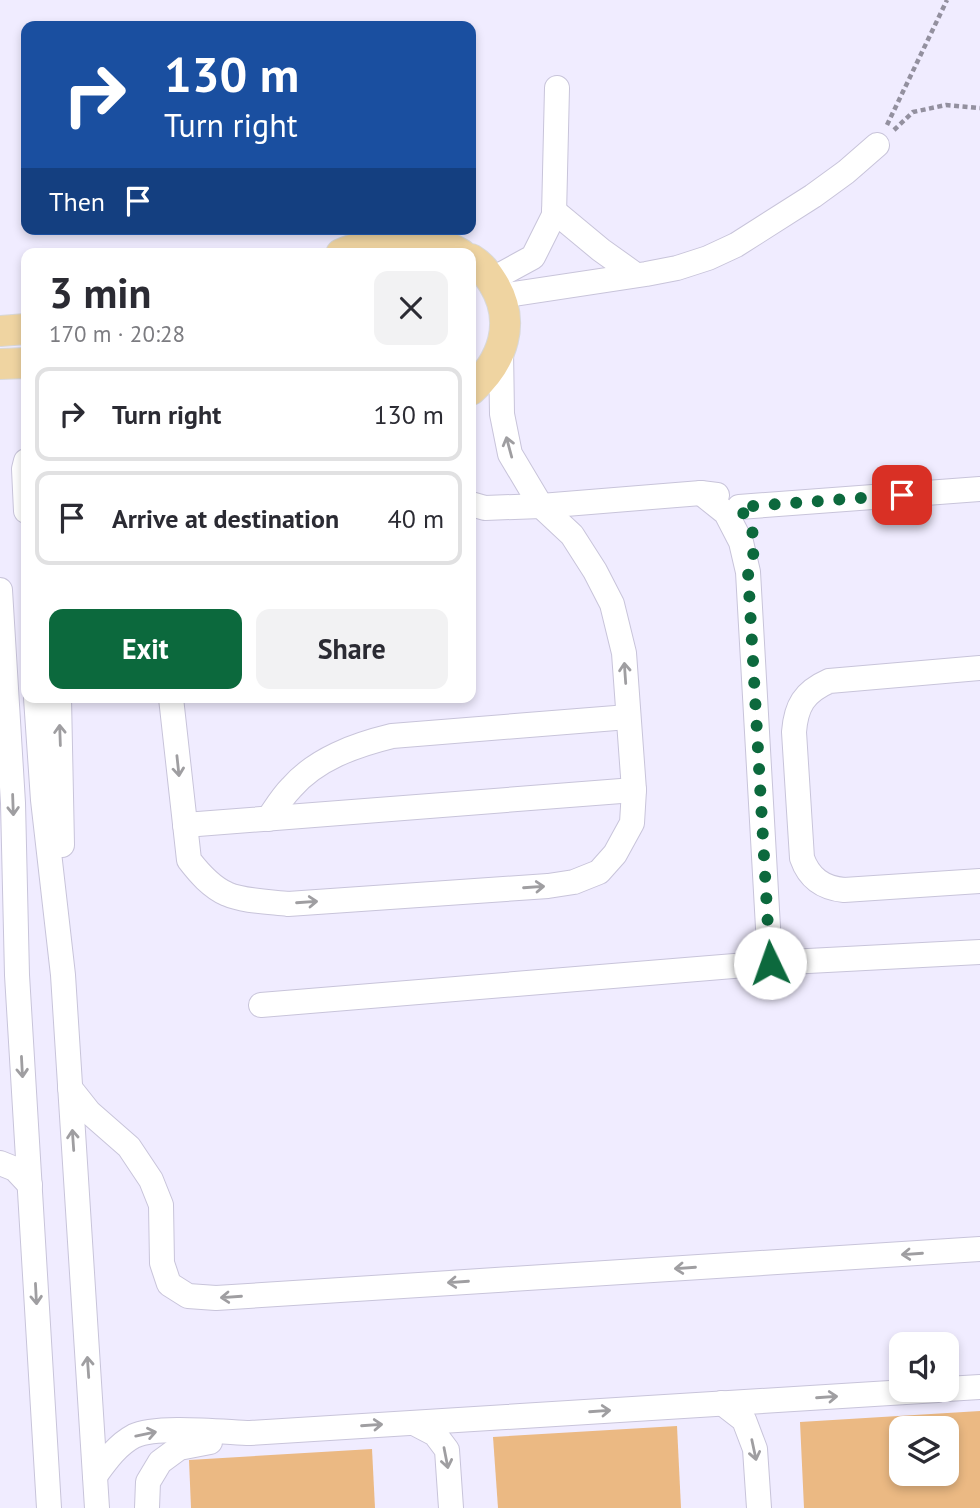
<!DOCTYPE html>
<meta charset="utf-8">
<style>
:root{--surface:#fff;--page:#f2f2f3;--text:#2b2b33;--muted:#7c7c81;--line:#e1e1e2;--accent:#0c693d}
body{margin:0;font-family:"PT Sans",sans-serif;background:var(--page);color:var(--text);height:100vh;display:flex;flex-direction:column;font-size:26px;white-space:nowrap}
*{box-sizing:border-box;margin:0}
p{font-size:23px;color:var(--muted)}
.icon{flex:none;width:38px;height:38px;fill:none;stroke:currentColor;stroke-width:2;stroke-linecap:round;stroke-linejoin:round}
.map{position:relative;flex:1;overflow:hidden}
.panel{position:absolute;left:21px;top:248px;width:455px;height:455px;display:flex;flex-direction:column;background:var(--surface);border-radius:14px;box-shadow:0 4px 10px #0003}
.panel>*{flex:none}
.top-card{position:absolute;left:21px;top:21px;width:455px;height:214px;border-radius:14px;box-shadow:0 4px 10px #0003;background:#1a4fa0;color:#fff;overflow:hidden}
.buttons{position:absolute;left:889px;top:1332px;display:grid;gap:14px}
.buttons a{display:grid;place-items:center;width:70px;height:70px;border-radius:14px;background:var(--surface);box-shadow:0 4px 10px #0003;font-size:35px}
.pin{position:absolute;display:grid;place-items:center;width:60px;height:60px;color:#fff;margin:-30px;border-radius:14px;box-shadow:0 4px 10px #0006}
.me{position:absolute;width:77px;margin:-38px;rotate:357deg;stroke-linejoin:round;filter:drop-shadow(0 0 5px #0008)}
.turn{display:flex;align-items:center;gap:24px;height:147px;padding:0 28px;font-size:32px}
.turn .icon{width:91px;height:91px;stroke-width:2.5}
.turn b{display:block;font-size:49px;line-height:60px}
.then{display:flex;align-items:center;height:66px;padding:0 28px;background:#0003;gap:14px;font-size:26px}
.round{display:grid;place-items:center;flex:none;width:74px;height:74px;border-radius:14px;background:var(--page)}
.headline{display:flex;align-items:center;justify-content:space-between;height:119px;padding:0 28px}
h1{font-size:42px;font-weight:700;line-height:52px}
.primary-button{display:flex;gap:14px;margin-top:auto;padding:14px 28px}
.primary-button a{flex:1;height:80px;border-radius:14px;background:var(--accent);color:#fff;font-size:28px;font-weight:700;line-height:80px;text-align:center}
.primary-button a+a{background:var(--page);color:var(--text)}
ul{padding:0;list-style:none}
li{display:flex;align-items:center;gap:21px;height:94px;margin:0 14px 10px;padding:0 14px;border:4px solid var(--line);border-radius:14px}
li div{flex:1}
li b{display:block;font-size:26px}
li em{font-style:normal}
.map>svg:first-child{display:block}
</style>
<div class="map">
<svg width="980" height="1508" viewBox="0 0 980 1508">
<rect width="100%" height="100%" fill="#f0ecff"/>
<g fill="#ebb983" fill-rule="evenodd">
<path d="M980 1411V1508H804L800 1422ZM901 1428H947V1474H901Z"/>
<polygon points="677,1426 681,1508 498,1508 493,1437"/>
<polygon points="372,1449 375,1508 191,1508 189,1460"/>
</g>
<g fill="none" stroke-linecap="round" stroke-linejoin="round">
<g stroke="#c8c4da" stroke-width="26">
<g id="minor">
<polyline points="554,211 601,250 636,275"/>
<polyline points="491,280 533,257 554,215 557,88"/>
<polyline points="501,296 646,274 677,268 708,258 736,245 813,196 846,172 877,145"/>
<polyline points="26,461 24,469 26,511"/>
<polyline points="701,493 726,513 741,542 748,572 770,963"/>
<polyline points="471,504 485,508 541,506 701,493 717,495"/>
<polyline points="739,507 980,489"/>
<polyline points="0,590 13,803 17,975 49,1508"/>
<path d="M980 668 829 681C804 692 796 706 794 732L802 858C809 878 823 888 844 890L980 881"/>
<polyline points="36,698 43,800 63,975 97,1508"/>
<polyline points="59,698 62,845"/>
<path d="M171 698 189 860C199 873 211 887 227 894 242 901 272 902 288 904L548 886 574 882 599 872 615 854 632 823 634 790 624 653 612 604 595 571 572 535 541 506 510 454 502 414 501 350"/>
<path d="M268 819C275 809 282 797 291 788 316 759 355 745 392 736L628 717"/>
<polyline points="185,825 634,790"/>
<polyline points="261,1005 770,963 980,952"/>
<polyline points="70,1088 89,1112 129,1147 151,1180 161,1205 162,1263 169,1284 188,1296 216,1298 980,1249"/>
<polyline points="0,1163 15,1169 30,1185"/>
<polyline points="947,1389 980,1387"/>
<polyline points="722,1403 744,1420 755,1449 759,1508"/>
<polyline points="414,1423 435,1434 447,1450 451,1508"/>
<path d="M95 1476C106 1461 117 1445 134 1436 156 1425 223 1432 250 1433L938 1390"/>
<polyline points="147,1508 148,1482 160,1462 179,1448 210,1442"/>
</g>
</g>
<g stroke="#d8d8d9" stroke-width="32">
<g id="major">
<path d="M341 254C352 249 363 247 374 244 408 235 430 235 461 254"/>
<path d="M471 259C482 266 486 272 493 283 517 322 503 361 471 390"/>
<polyline points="0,331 26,329"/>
<polyline points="0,364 26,363"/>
</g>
</g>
<g stroke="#93909f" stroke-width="4.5" stroke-dasharray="5 3.5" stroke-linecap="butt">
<polyline points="887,125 947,0"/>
<polyline points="894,130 913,112 946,105 980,108"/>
</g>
<use href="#minor" stroke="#fff" stroke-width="24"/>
<use href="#major" stroke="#efd4a1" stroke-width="30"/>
</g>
<defs><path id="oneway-shaft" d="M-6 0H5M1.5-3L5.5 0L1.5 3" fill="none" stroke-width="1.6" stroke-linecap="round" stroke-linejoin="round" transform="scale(1.75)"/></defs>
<g stroke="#9f9ea1">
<use href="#oneway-shaft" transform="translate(509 447) rotate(-105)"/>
<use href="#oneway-shaft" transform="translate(625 673) rotate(-94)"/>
<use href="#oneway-shaft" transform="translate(60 735) rotate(-92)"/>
<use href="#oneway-shaft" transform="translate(178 766) rotate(84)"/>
<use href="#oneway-shaft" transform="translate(13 805) rotate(88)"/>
<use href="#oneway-shaft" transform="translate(534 887) rotate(-4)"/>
<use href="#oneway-shaft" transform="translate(307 902) rotate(-4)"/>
<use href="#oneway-shaft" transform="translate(22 1067) rotate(87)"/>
<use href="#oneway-shaft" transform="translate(73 1140) rotate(-94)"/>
<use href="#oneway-shaft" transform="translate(912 1254) rotate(176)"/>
<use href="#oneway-shaft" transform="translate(685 1268) rotate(176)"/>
<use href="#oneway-shaft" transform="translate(458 1282) rotate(176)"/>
<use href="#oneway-shaft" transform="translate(36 1294) rotate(87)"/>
<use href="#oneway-shaft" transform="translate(231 1297) rotate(176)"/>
<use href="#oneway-shaft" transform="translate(88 1367) rotate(-94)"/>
<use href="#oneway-shaft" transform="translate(827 1397) rotate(-4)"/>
<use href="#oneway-shaft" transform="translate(600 1411) rotate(-4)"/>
<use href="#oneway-shaft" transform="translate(372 1425) rotate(-4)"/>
<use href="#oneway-shaft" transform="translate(146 1434) rotate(-12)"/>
<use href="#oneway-shaft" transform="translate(754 1450) rotate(78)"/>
<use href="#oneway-shaft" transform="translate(446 1458) rotate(79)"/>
</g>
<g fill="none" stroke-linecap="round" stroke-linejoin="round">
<path stroke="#0c693d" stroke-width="12" stroke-dasharray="0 21.6" d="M770 963 748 572C758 546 756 530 739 507L902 495"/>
</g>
</svg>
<div class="buttons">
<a><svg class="icon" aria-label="sound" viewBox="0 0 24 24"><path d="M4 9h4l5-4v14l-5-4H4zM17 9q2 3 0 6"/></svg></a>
<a><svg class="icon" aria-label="layers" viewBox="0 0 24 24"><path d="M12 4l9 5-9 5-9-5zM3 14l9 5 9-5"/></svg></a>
</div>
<div class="pin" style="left:902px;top:495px;background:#d93025"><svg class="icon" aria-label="arrive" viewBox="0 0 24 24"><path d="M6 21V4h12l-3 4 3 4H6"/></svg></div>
<svg class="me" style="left:770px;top:963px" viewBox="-20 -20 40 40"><circle r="19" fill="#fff"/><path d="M0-13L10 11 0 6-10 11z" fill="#0c693d"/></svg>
<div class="top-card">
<div class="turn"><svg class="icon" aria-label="right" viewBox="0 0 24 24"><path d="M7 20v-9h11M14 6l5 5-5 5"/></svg><div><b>130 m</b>Turn right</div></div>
<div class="then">Then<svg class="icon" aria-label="arrive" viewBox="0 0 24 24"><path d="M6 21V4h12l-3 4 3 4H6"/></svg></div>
</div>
<section class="panel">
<div class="headline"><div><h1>3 min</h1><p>170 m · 20:28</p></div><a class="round"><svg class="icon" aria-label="close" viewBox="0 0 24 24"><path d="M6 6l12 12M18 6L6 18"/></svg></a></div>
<ul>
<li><svg class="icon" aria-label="right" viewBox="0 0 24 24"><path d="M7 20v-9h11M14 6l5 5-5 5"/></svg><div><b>Turn right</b></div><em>130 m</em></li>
<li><svg class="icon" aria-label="arrive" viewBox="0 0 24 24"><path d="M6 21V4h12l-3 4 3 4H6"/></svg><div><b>Arrive at destination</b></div><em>40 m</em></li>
</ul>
<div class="primary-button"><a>Exit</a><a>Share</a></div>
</section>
</div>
